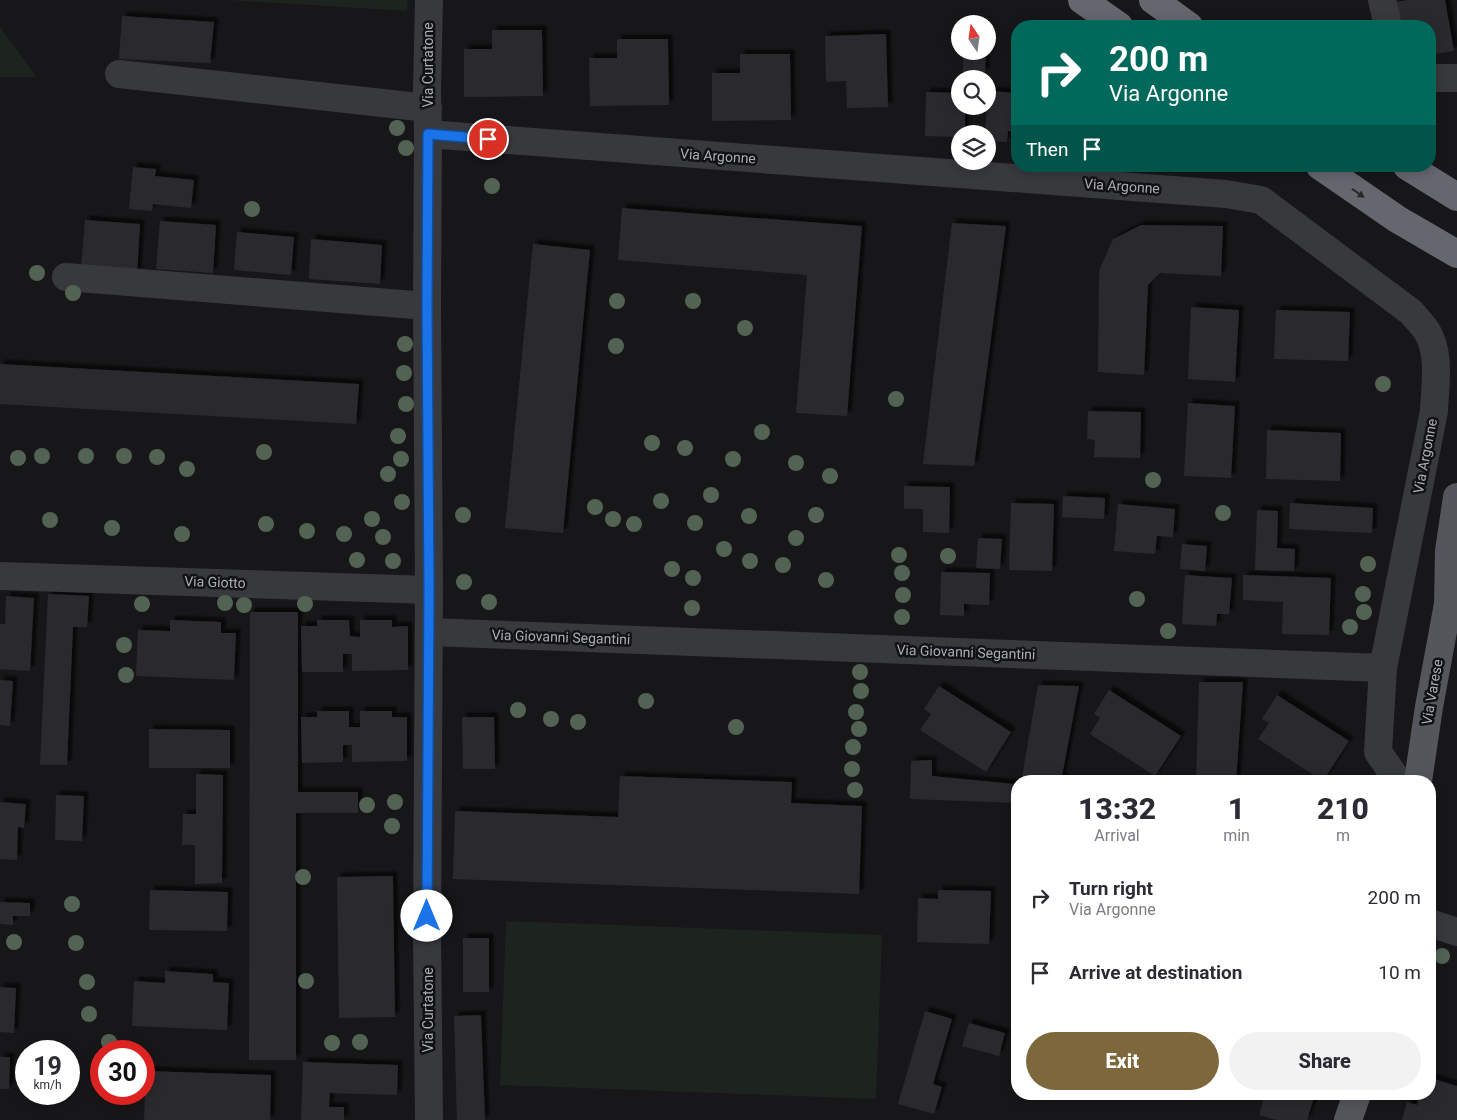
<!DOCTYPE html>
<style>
:root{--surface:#fff;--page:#f2f2f3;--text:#2b2b33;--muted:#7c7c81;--accent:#7d673b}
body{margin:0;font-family:Roboto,sans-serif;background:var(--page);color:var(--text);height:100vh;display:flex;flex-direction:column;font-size:19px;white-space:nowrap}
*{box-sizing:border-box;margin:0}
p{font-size:16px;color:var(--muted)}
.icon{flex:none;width:28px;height:28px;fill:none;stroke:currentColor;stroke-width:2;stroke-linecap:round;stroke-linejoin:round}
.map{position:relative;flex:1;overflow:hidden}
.drawer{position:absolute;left:1011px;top:775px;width:425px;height:325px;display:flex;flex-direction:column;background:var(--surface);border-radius:20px;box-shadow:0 2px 12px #0003}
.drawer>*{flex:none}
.top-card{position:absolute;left:1011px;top:20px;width:425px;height:152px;border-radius:20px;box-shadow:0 2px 12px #0003;background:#00695c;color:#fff;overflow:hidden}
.needle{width:32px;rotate:347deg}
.buttons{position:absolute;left:951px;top:15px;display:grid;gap:10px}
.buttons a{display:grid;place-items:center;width:45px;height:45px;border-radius:50%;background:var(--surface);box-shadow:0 2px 12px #0003;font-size:25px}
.speed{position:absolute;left:15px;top:1040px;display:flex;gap:10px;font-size:25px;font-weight:700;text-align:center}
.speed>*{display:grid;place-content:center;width:65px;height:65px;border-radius:50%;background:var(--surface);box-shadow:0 2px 12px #0003;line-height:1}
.speed small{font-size:12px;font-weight:400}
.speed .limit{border:8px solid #d22;background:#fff;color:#111}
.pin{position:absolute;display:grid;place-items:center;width:42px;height:42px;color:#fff;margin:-21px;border:2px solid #fff;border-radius:50%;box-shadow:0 1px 5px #0007}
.me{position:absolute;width:55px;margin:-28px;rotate:0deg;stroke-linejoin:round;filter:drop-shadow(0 0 4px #0008)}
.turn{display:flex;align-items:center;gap:18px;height:105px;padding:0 15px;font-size:22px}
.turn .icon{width:65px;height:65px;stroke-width:2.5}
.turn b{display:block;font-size:35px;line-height:42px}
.then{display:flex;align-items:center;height:48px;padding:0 15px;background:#0003;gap:10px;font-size:19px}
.eta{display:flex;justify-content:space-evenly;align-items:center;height:85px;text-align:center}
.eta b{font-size:30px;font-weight:800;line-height:35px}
.action{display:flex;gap:10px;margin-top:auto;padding:10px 15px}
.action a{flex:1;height:58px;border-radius:30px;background:var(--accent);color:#fff;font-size:20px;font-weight:800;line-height:58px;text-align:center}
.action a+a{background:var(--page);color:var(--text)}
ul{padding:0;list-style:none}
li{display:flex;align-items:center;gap:15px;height:75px;padding:0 15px}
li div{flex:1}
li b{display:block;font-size:19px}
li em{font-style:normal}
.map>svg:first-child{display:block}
</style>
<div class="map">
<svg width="1457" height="1120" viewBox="0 0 1457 1120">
<defs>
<filter id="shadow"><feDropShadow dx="4.5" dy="-4.5" stdDeviation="1" flood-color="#0009"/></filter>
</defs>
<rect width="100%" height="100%" fill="#171719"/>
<g fill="#1d231e">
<polygon points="228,0 408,0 407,11"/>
<polygon points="0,27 37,77 0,77"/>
<polygon points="506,921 882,935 876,1099 500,1085"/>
</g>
<g fill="#2a2a2d" filter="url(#shadow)">
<polygon points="1408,0 1445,0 1454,51 1430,55 1430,26 1399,26 1395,2"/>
<polygon points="122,16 214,22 210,63 119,59"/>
<polygon points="492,30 542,30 543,96 464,97 464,49 492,49"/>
<polygon points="886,34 888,107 847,108 846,81 826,82 825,36"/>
<polygon points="617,39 668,39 669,105 590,106 589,58 617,58"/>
<polygon points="963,51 986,51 985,73 963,72"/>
<polygon points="740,54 790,54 791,120 712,121 712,73 740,73"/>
<polygon points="988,91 1018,93 1018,132 1008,131 1007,142 988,141 988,134 985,134"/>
<polygon points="926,92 960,93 960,106 965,106 965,134 960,134 960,137 925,136"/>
<polygon points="133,167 156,169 155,176 194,180 191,208 153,204 152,211 129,209"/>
<polygon points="622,208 862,226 847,416 796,413 807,275 618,260"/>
<polygon points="85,220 140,224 137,273 81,269"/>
<polygon points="160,221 216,225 213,273 156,269"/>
<polygon points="952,223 1006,226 974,466 923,464"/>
<polygon points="1141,225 1223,226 1221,276 1160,273 1148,285 1144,375 1098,372 1099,271 1113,239"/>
<polygon points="237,232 294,237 291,275 234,270"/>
<polygon points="311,239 382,245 380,284 309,279"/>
<polygon points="533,244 590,250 563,533 505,528"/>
<polygon points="1191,307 1239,310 1235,382 1188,379"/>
<polygon points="1276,310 1350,312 1348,361 1274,359"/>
<polygon points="0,364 359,384 356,424 0,404"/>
<polygon points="1188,403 1235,406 1231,478 1184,476"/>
<polygon points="1088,411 1141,412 1140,458 1094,457 1095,440 1087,439"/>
<polygon points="1267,430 1341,433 1340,481 1266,479"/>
<polygon points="904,486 950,487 949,533 923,532 923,509 904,509"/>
<polygon points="1063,496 1105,498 1104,519 1062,517"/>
<polygon points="1011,503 1054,504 1052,571 1009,570"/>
<polygon points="1290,503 1373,508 1372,533 1289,529"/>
<polygon points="1118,504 1175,509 1173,537 1157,536 1155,554 1114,551"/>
<polygon points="1257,510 1278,511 1277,548 1295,549 1294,571 1255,570"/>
<polygon points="978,538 1002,539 1000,569 976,568"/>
<polygon points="1182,544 1207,546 1205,571 1180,569"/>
<polygon points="941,572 990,573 989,605 964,604 964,616 940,615"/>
<polygon points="1185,575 1232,578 1229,614 1217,614 1216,626 1182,624"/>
<polygon points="1243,575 1331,578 1329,635 1282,634 1283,602 1243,600"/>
<polygon points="48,594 89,596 87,627 73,627 67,765 40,765"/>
<polygon points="6,596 34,598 30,671 0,669 0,624 5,624"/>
<polygon points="250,612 298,612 298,792 358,792 358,813 296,813 296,1060 249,1060"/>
<polygon points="170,620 221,622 221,633 236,633 234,680 136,676 138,630 170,631"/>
<polygon points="317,620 349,620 350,636 360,637 360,620 392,620 392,627 408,626 408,670 352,671 352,654 343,654 343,672 302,672 301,626 317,626"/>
<polygon points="0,680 13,681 10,726 0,725"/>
<polygon points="1199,682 1243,682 1236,781 1196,781"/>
<polygon points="1038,685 1079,686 1062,776 1066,781 1018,781 1018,803 910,799 911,761 932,760 932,776 1014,784 1022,777"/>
<polygon points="939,686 1011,732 986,772 920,730 931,714 924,709"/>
<polygon points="1109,690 1181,736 1155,776 1090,734 1100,718 1094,714"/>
<polygon points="1277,695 1349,741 1323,781 1258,739 1269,723 1262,719"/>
<polygon points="317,711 349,711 349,727 360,727 360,711 392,711 392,717 407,717 407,761 352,762 352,745 343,745 343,762 302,763 301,717 317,717"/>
<polygon points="462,717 494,717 495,769 463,769"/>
<polygon points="149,729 230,730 230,768 149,768"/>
<polygon points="196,774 223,775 222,883 195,884 195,845 182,845 183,814 196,814"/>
<polygon points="620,776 792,782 791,803 862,806 859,894 453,879 455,811 618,817"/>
<polygon points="56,795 84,796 82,841 55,840"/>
<polygon points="0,802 26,804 24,828 18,827 17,860 0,859"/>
<polygon points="393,876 395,1017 339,1018 337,877"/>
<polygon points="150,890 228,892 227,931 149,930"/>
<polygon points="938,890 991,891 989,944 917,942 918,898 938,899"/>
<polygon points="0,902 30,903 30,916 13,916 13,925 0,924"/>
<rect x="463" y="938" width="26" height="54"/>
<polygon points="165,971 213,974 213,982 229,983 227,1030 132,1026 134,981 165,983"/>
<polygon points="0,987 16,988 14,1033 0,1032"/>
<polygon points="925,1011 952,1019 933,1084 942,1087 934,1114 898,1104"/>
<polygon points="481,1015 485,1120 457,1120 454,1016"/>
<polygon points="969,1023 1005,1033 999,1056 962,1046"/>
<polygon points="0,1057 10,1057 9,1089 0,1089"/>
<polygon points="303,1062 398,1065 397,1095 330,1093 329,1107 344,1107 344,1120 301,1120"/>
<polygon points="146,1071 271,1075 270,1120 144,1120"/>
<polygon points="1430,1078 1457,1086 1457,1120 1402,1120 1407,1102 1417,1105 1420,1094 1430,1094"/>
<polygon points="1265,1094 1315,1094 1307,1120 1276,1120 1259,1115"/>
</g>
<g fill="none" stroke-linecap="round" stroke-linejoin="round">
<g stroke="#38393d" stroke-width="28">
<polyline points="1382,0 1388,26"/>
<polyline points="119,74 428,108"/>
<polyline points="1430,78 1457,78"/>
<path d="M428 134 1226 194 1261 200 1411 312C1416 318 1422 324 1426 330 1441 352 1435 385 1434 411L1383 668"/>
<polyline points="66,277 427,306"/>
<polyline points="0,576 429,590"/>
<polyline points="429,632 1383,668 1378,752 1398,781"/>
<polyline points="1430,923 1457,932"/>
<polyline points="429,1120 427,935 429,590 427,306 428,134 427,90 429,0"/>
</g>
<g stroke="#54565c" stroke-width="28">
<polyline points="1418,781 1429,707 1448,604 1449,551 1457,497"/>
<polyline points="1348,1120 1357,1094"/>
</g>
<g stroke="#65676e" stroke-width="28">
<polyline points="1082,0 1119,26"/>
<polyline points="1153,0 1189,26"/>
<polyline points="1320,166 1397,219 1457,254"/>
<polyline points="1407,166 1457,197"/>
</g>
</g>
<g fill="#526354">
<circle cx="397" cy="128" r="8"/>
<circle cx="406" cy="148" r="8"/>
<circle cx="492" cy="186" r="8"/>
<circle cx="252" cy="209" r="8"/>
<circle cx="37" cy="273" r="8"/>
<circle cx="73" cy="293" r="8"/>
<circle cx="617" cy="301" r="8"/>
<circle cx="693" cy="301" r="8"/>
<circle cx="745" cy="328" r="8"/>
<circle cx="405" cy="344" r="8"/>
<circle cx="616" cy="346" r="8"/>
<circle cx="404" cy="373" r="8"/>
<circle cx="1383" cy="384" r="8"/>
<circle cx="896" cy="399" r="8"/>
<circle cx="406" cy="404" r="8"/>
<circle cx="762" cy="432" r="8"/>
<circle cx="398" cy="436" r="8"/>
<circle cx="652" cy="443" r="8"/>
<circle cx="685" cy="448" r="8"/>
<circle cx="264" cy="452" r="8"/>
<circle cx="42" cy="456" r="8"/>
<circle cx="86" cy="456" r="8"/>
<circle cx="124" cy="456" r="8"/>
<circle cx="157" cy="457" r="8"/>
<circle cx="18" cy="458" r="8"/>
<circle cx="401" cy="459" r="8"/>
<circle cx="733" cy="459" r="8"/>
<circle cx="796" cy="463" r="8"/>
<circle cx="187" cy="469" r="8"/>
<circle cx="388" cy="474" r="8"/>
<circle cx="830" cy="476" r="8"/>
<circle cx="1153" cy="480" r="8"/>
<circle cx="711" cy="495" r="8"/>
<circle cx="661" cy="501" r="8"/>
<circle cx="402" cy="502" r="8"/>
<circle cx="595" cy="507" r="8"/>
<circle cx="1223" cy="513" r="8"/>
<circle cx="463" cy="515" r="8"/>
<circle cx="816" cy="515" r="8"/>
<circle cx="749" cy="516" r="8"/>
<circle cx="372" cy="519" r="8"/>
<circle cx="613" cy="519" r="8"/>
<circle cx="50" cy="520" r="8"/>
<circle cx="695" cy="523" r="8"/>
<circle cx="266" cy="524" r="8"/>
<circle cx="634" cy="524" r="8"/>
<circle cx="112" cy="528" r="8"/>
<circle cx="307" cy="531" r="8"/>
<circle cx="182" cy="534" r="8"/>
<circle cx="344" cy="534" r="8"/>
<circle cx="383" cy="537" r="8"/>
<circle cx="796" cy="538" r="8"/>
<circle cx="724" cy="549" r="8"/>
<circle cx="899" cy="555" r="8"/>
<circle cx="948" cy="556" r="8"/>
<circle cx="357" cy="560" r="8"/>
<circle cx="393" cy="561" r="8"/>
<circle cx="750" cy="561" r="8"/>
<circle cx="1368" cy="564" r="8"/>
<circle cx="783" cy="565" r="8"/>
<circle cx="672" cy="569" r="8"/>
<circle cx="902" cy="573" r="8"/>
<circle cx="693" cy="578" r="8"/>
<circle cx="826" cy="580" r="8"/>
<circle cx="464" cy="582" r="8"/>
<circle cx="1363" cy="594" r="8"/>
<circle cx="903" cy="595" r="8"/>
<circle cx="1137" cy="599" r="8"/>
<circle cx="489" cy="602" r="8"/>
<circle cx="225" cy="603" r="8"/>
<circle cx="142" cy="604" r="8"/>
<circle cx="305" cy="604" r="8"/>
<circle cx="244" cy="605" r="8"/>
<circle cx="692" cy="608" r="8"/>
<circle cx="1364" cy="612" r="8"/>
<circle cx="902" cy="617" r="8"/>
<circle cx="1350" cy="627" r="8"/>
<circle cx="1168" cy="631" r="8"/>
<circle cx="124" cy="645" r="8"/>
<circle cx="860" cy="672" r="8"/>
<circle cx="126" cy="675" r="8"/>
<circle cx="861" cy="691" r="8"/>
<circle cx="646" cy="701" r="8"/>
<circle cx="518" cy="710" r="8"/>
<circle cx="856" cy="712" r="8"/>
<circle cx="551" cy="719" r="8"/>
<circle cx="578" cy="722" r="8"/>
<circle cx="736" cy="727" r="8"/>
<circle cx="859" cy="729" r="8"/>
<circle cx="853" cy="747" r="8"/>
<circle cx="852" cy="769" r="8"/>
<circle cx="855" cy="790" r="8"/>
<circle cx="395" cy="802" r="8"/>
<circle cx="367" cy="805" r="8"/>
<circle cx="392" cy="826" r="8"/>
<circle cx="303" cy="877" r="8"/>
<circle cx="72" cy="904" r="8"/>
<circle cx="14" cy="942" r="8"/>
<circle cx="76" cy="943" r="8"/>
<circle cx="1442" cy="956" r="8"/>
<circle cx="306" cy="981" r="8"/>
<circle cx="87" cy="982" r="8"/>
<circle cx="89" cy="1014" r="8"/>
<circle cx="109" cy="1042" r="8"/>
<circle cx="360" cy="1042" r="8"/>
<circle cx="332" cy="1043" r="8"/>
</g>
<defs><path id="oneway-solid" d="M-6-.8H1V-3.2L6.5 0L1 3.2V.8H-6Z" transform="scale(1.25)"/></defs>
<use fill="#27272a" href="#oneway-solid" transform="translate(1358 193) rotate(35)"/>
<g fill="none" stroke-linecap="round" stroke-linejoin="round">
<g stroke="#114b97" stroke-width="12">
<polyline id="route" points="427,916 429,590 427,306 428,134 488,139"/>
</g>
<use href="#route" stroke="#1a73e8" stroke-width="9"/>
</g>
<g text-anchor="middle" stroke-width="5" stroke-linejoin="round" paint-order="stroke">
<g font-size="14" fill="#aaaeb7" stroke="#121214">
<text transform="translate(428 65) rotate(-90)" y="5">Via Curtatone</text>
<text transform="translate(718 156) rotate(4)" y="5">Via Argonne</text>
<text transform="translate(1122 186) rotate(4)" y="5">Via Argonne</text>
<text transform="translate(1425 456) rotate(-79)" y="5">Via Argonne</text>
<text transform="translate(215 582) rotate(2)" y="5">Via Giotto</text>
<text transform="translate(561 637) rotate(2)" y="5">Via Giovanni Segantini</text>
<text transform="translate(966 652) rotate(2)" y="5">Via Giovanni Segantini</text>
<text transform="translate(1432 692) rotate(-80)" y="5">Via Varese</text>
<text transform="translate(428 1010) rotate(-90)" y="5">Via Curtatone</text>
</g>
</g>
</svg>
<div class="buttons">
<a><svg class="needle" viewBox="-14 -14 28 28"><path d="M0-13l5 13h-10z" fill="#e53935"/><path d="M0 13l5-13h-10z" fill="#7c7c81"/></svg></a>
<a><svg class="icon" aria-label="search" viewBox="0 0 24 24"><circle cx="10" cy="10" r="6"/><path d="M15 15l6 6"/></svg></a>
<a><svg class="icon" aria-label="layers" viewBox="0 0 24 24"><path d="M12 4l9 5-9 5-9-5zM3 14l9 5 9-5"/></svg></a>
</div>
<div class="speed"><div>19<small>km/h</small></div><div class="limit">30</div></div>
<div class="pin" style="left:488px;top:139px;background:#d93025"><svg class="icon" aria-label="arrive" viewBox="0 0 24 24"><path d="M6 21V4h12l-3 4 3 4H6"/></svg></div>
<svg class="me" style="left:427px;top:916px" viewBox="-20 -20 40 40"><circle r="19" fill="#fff"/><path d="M0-13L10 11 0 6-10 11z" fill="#1a73e8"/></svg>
<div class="top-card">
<div class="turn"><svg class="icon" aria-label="right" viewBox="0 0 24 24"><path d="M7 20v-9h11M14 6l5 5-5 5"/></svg><div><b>200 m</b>Via Argonne</div></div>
<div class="then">Then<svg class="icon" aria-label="arrive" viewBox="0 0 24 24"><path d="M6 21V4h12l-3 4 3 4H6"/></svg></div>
</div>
<section class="drawer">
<div class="eta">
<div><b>13:32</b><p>Arrival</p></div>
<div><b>1</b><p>min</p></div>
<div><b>210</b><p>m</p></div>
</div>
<ul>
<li><svg class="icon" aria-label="right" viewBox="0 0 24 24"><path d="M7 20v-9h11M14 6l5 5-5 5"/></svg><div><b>Turn right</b><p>Via Argonne</p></div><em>200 m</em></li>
<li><svg class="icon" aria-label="arrive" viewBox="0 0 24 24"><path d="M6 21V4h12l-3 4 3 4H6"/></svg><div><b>Arrive at destination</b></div><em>10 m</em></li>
</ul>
<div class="action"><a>Exit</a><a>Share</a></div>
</section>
</div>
